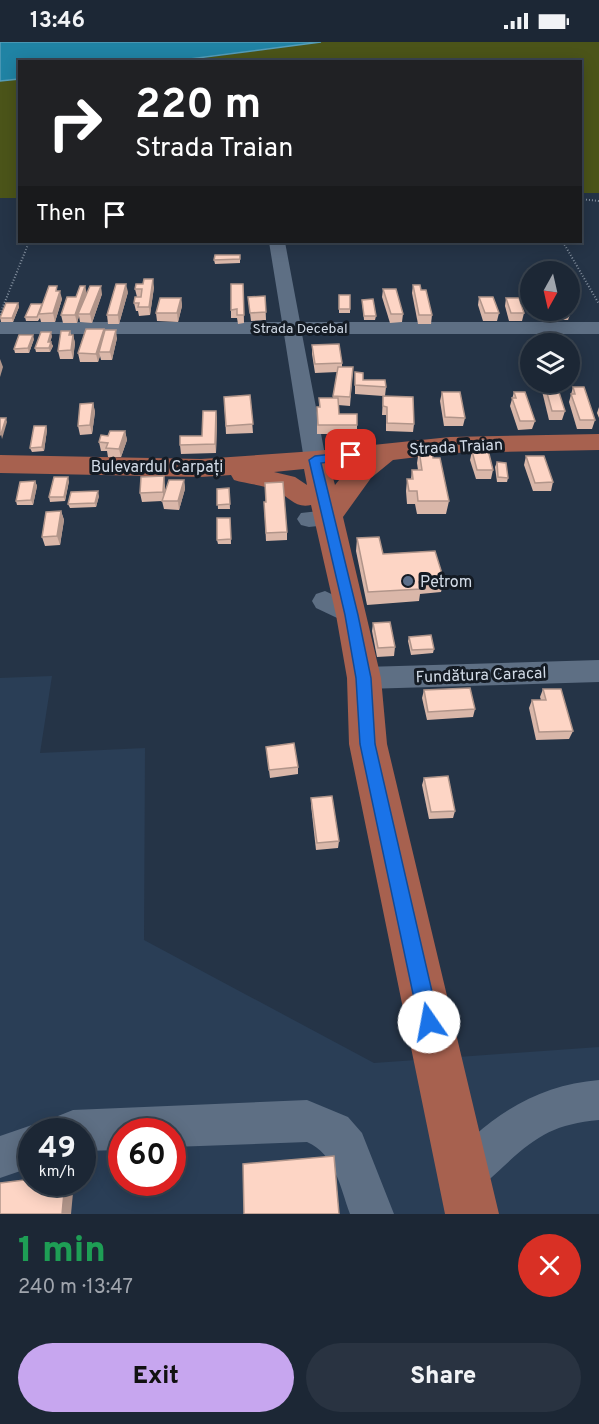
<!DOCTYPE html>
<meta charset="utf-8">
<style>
:root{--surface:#1c2735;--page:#293341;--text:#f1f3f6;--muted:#a0a5ad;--line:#3a4450;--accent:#c7a6ef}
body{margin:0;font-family:Overpass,sans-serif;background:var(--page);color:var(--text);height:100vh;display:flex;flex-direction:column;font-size:22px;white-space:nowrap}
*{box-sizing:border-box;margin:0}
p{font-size:20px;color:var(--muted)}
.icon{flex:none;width:33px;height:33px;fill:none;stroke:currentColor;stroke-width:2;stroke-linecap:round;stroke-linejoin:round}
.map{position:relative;height:1172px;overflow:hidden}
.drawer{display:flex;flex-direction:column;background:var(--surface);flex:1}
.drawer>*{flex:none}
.top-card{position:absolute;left:18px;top:18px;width:564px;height:183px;border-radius:0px;box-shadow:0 3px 15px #0003,0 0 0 2px var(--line);background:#202124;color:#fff;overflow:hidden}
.needle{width:39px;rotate:188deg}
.fabs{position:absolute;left:520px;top:219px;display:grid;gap:12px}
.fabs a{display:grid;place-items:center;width:60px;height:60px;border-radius:50%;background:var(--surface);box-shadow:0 3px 15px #0003,0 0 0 2px var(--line);font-size:30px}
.speed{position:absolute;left:18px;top:1076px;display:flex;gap:12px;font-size:30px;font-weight:700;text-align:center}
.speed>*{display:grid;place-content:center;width:78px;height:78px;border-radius:50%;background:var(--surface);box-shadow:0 3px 15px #0003,0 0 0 2px var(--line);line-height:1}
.speed small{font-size:15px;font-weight:400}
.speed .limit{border:9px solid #d22;background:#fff;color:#111}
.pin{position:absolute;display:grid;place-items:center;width:51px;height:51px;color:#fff;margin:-26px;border-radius:12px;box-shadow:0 3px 9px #0006}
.me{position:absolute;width:66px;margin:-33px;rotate:348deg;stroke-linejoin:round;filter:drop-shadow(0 0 4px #0008)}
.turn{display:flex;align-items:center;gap:21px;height:126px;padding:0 18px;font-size:27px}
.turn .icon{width:78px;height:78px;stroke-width:2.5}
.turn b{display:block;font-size:42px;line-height:51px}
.then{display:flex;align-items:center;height:57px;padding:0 18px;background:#0003;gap:12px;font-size:22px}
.round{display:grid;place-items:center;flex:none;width:63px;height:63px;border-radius:32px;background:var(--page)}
.head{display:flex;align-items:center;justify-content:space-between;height:102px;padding:0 18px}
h1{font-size:36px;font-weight:800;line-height:45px;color:#1e9e55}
.primary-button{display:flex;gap:12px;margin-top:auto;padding:12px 18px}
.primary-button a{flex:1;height:69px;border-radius:36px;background:var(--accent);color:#111;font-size:24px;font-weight:800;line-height:69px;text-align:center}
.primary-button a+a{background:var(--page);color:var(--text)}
.status{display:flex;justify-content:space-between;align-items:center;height:42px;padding:0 30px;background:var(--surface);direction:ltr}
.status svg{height:16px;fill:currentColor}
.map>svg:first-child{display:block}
</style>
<div class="status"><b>13:46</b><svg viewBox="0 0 49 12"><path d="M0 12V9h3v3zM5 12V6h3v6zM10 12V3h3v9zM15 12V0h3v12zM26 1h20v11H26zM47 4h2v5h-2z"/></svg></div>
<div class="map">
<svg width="599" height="1172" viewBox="0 0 599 1172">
<rect width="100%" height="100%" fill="#253447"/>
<path fill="#2a3e56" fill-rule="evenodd" d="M52 634 40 711 145 706 144 898 374 1021 599 1005V1172H0V636ZM32 1089H82V1140H32ZM122 1089H172V1140H122Z"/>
<g fill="#4b5419">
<polygon points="321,0 599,0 599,151 581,151 580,20 174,20"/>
<polygon points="19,37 19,156 0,156 0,39"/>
</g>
<polygon fill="#2083a4" stroke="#559db8" stroke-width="1.5" points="0,0 321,0 174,19 20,20 19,37 0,39"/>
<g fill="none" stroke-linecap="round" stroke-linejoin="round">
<g stroke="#84909f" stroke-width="2" stroke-dasharray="1 2" stroke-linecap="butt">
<polyline points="580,157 599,159"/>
<polyline points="563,200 599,262"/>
<polyline points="0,272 29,200"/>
</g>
<g fill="#5e6f84" fill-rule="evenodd">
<polygon points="269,200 285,200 300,280 599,280 599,292 302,292 326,418 323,423 315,425 307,423 304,418 284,292 0,292 0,280 282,280"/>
<polygon points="328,468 336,470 340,476 336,482 309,485 301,483 297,477 301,471"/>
<polygon points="325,549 361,566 365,573 361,580 352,583 316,566 312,559 316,552"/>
<polygon points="599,618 599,640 364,647 354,644 350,636 354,628 364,625"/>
<path d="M599 1038V1078C555 1082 536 1094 504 1124 491 1136 480 1147 463 1154L448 1148 442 1133C449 1116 460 1107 474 1094 510 1062 550 1042 599 1038Z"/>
<path d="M307 1058 348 1075 362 1091 394 1172H350C340 1145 335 1112 307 1100L172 1105V1089H122V1108L82 1109V1089H52L58 1074 73 1068Z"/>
<polygon points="32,1083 46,1089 32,1089 32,1125 0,1136 0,1094"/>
</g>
<path fill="#a7614f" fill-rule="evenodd" d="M599 392V408L450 411 393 418 371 436 343 475 381 636 387 702 499 1172H445L349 702 347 636 336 573 311 463C296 467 289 455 277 449 265 443 247 442 234 438L231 433 201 435 0 431V413L201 417 315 409 450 395ZM352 422 335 443 330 425ZM304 427 307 443 295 435 274 430Z"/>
</g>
<g fill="#dab7a9">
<polygon points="240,213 240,221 215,222 214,218"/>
<polygon points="243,242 244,281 238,282 237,276 231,276 231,268"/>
<polygon points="413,243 421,248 432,273 431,282 418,282 412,251"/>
<polygon points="85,244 86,252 102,252 92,281 80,280 79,274 77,281 63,281 61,273"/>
<polygon points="154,245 150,273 139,274 138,269 136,269 134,261 137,255 135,247"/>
<polygon points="383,247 403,272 402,280 390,281 382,255"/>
<polygon points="58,249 62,257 55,280 41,280 40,276 38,279 26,279 25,275 42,262"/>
<polygon points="128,250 119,282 108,282 107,273"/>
<rect x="339" y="253" width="11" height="18"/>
<polygon points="265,254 266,278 251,279 248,255"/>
<polygon points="479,255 499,271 497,279 483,279 478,263"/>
<polygon points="181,256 182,264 178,280 157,279 156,271"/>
<polygon points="506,256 524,271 522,279 509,279 505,264"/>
<polygon points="362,258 376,274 375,278 364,278"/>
<polygon points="18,261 19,265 13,280 1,280 0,275"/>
<polygon points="552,268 570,268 571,270 568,278 556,278"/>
<polygon points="70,289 71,293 73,293 75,301 73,317 60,317 58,309"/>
<polygon points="104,290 117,296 112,318 101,318 100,314 98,320 80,320 78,311"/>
<polygon points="52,294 50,300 53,304 50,310 36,310 35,306"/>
<polygon points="34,297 29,311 15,311 14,307"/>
<polygon points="312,303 342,321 342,325 353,325 350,364 338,363 339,372 357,383 357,392 317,392 317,365 319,365 319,356 333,356 337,330 315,331 312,312"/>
<polygon points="355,330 363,338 386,345 385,354 414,382 413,390 386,389 386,373 382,373 383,354 355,352"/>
<polygon points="544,340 565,369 562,378 549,378 542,349"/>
<polygon points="573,345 595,378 592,387 577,387 569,360"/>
<polygon points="442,350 465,376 463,384 444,384 440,359"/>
<polygon points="514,350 535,379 532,387 518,388 510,364"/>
<polygon points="250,353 253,391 226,392 224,355"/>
<polygon points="93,361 95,370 92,392 80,393 78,384"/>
<polygon points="599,365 599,376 597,371"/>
<polygon points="216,369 217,378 216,411 181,412 180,403 202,394"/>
<polygon points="46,384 47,388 44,409 32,410 30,406"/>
<polygon points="125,389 127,398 121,415 108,415 107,409 101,409 99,400 108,394"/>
<polygon points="419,408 433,416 449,459 446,472 417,472 415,462 407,462 406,449 407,437 411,437 412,428 418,428 417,421"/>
<polygon points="472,409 493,428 491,437 476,437 470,418"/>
<polygon points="526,414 553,440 551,449 533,449 524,423"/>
<polygon points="497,420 508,436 507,440 497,440 495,425"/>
<polygon points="184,438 185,447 179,468 164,467 162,459 142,460 140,451 165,443 165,451"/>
<polygon points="35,439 37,444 33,463 17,463 16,459"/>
<polygon points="69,439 65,459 50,460 49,455"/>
<polygon points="229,446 230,467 218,467 217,447"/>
<polygon points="99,454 96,465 70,466 68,462"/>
<polygon points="264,460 287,490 287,498 266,499"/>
<polygon points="61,469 64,478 60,503 45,504 42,495"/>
<polygon points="230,476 231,502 218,502 217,498"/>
<polygon points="357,496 383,512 444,538 441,550 420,552 419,559 367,563 356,509"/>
<polygon points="373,581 395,605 394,614 377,615 372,589"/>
<polygon points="409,595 434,607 433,611 411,613 408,599"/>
<polygon points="543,647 573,689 569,697 536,698 529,666 532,658 541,658 540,655"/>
<polygon points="424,648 475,667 473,675 427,678 422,656"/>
<polygon points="266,705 298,725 298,732 270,736"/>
<polygon points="424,736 455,769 453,776 429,777 422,743"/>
<polygon points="311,756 339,799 338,806 316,808 311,763"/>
</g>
<g fill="#b1958a">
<polygon points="153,237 154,245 150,273 149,265"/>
<polygon points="126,242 128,250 119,282 118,273"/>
<polygon points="85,244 87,252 78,272 79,274 77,281 75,273"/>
<polygon points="101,244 102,252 92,281 90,272"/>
<polygon points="60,249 62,257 55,280 53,271"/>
<polygon points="181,256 182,264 178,280 177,271"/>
<polygon points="18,261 19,265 13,280 12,276"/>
<polygon points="104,287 106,296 99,310 100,314 98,320 96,312"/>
<polygon points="116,288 117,296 112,318 110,310"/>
<polygon points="51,290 52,294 49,304 48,300"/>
<polygon points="33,293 34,297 29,311 28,306"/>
<polygon points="73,293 75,301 73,317 71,308"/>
<polygon points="51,300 53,304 50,310 49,306"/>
<polygon points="0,317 3,325 0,335"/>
<polygon points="93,361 95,370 92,392 90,383"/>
<polygon points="216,369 217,378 216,411 215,402"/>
<polygon points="6,376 7,380 2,397 1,392"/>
<polygon points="46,384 47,388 44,409 42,405"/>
<polygon points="125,389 127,398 121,415 119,407"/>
<polygon points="164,434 165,443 164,459 163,450"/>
<polygon points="68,435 69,439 65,459 64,455"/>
<polygon points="184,438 185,447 179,468 178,459"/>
<polygon points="35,439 37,444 33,463 31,458"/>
<polygon points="98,449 99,454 96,465 95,461"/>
<polygon points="61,469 64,478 60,503 57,494"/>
<polygon points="65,1140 74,1140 71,1172 62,1172"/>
</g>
<g fill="#fdd5c5" stroke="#b1958a" stroke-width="1.5">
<polygon points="215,213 240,213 240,217 214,218"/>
<polygon points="144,237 153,237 149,265 138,265 139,261 134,261 135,255 141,255 142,247 135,247 136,242 143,242"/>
<polygon points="116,242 126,242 118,273 107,273"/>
<polygon points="231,242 243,242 244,273 237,273 237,267 231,268"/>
<polygon points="413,243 420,243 421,248 426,248 432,273 419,273"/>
<polygon points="49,244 57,244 56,249 60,249 53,271 39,272"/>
<polygon points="80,244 85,244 75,273 61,273 67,255 76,255"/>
<polygon points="90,244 101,244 90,272 78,272"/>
<polygon points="383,247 396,247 403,272 391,272"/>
<rect x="339" y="253" width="11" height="14"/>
<polygon points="265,254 266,270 250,271 248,255"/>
<polygon points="479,255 493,255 499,271 485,271"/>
<polygon points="160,256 181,256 177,271 156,271"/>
<polygon points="506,256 519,256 524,271 511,271"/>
<polygon points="373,257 376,274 364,274 362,258"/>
<polygon points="6,261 18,261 12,276 0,276"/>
<polygon points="31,262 42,262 37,275 25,275"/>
<polygon points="558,268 570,268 571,270 558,270"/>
<polygon points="86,287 104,287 96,312 78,311"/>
<polygon points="105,288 116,288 110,310 99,310"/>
<polygon points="61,289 70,289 69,293 73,293 71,308 58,309"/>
<polygon points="41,290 51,290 48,300 51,300 49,306 35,306"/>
<polygon points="19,293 33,293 28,306 14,307"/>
<polygon points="339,302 342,321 315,322 312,303"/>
<polygon points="338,325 353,325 350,355 333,354"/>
<polygon points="355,330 363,331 363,338 385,338 386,345 355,343"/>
<polygon points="544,340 556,341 565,369 552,369"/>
<polygon points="573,345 584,345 595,378 580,378 571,352 575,352"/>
<polygon points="442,350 460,350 465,376 445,375"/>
<polygon points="514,350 525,350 535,379 520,379 512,356 516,356"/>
<polygon points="250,353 253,382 226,384 224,355"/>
<polygon points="383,354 413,355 414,382 387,381 387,365 383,364"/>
<polygon points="319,356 338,356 339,372 357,372 357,383 318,383 317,365 320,365"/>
<polygon points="93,361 90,383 78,384 80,362"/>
<polygon points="203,369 216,369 215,402 180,403 180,394 202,394"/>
<polygon points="0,376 6,376 1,392 0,393"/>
<polygon points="34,384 46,384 42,405 30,406"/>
<polygon points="110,389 125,389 119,407 106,406 108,401 99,400 101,393 108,394"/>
<polygon points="419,408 432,408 433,416 440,416 449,459 418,459 417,449 409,449 407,437 413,437 412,428 422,428"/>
<polygon points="488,408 493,428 477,428 472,409"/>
<polygon points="526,414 544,414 553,440 535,441"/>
<polygon points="497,420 506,421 508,436 498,435"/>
<polygon points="164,434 163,450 140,451 141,435"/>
<polygon points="54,435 68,435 64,455 49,455"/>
<polygon points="169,438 184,438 178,459 162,459"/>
<polygon points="35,439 31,458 16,459 20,440"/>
<polygon points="283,440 287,490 266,491 264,460 266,460 265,441"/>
<polygon points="229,446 230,462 217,463 217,447"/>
<polygon points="98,449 95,461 68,462 71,450"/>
<polygon points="61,469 57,494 42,495 46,470"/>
<polygon points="217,476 230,476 231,497 217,498"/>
<polygon points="379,495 383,512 435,509 444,538 419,540 421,547 368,550 357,496"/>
<polygon points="390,580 395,605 378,606 373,581"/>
<polygon points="431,593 434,607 412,608 409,595"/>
<polygon points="470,646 475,667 428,670 424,648"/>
<polygon points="543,647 561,647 573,689 539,690 532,658 546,658"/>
<polygon points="294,701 298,725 269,728 266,705"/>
<polygon points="448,734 455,769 431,770 424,736"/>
<polygon points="332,754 339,799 317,801 311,756"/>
<polygon points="334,1114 339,1172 244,1172 243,1122"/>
<polygon points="32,1137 32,1140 65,1140 62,1172 0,1172 0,1141"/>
</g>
<polygon fill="#1a73e8" stroke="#114b97" stroke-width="1.5" points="351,410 355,411 355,416 321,421 358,573 371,636 375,702 439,980 436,987 429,989 422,987 419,980 360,702 356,636 345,573 309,418 315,414"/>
<circle fill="#5c6f8a" stroke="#141b24" stroke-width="2" cx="408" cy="539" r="6"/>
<g text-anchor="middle" stroke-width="6" stroke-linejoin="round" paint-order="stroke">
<g font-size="14" fill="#d2dbe7" stroke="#141b24">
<text x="300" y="291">Strada Decebal</text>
</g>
<g font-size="16" fill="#d2dbe7" stroke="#141b24">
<text transform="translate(456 404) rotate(-3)" y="6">Strada Traian</text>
<text x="157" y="430">Bulevardul Carpați</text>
<text transform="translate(481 632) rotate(-2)" y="6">Fundătura Caracal</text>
</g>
<g font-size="16" fill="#d2dbe7" stroke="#141b24" text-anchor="start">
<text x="420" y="545">Petrom</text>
</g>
</g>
</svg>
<div class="fabs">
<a><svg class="needle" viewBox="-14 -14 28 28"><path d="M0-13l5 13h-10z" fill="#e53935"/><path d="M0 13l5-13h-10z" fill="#a0a5ad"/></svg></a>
<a><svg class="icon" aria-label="layers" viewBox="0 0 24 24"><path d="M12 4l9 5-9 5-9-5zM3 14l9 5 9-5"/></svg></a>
</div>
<div class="speed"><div>49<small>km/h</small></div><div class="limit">60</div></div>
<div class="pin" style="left:351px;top:413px;background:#d93025"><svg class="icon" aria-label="arrive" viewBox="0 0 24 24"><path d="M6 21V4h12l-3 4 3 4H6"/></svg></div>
<svg class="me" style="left:429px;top:980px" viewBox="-20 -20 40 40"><circle r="19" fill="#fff"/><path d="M0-13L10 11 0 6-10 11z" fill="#1a73e8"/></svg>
<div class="top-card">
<div class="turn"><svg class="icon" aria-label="right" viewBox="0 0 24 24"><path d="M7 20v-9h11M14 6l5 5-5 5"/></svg><div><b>220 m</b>Strada Traian</div></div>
<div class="then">Then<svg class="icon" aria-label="arrive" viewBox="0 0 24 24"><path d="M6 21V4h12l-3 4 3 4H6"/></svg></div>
</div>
</div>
<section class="drawer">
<div class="head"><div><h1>1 min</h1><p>240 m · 13:47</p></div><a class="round" style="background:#d93025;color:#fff"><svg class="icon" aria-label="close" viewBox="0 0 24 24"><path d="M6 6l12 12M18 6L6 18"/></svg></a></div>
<div class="primary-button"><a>Exit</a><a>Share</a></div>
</section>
